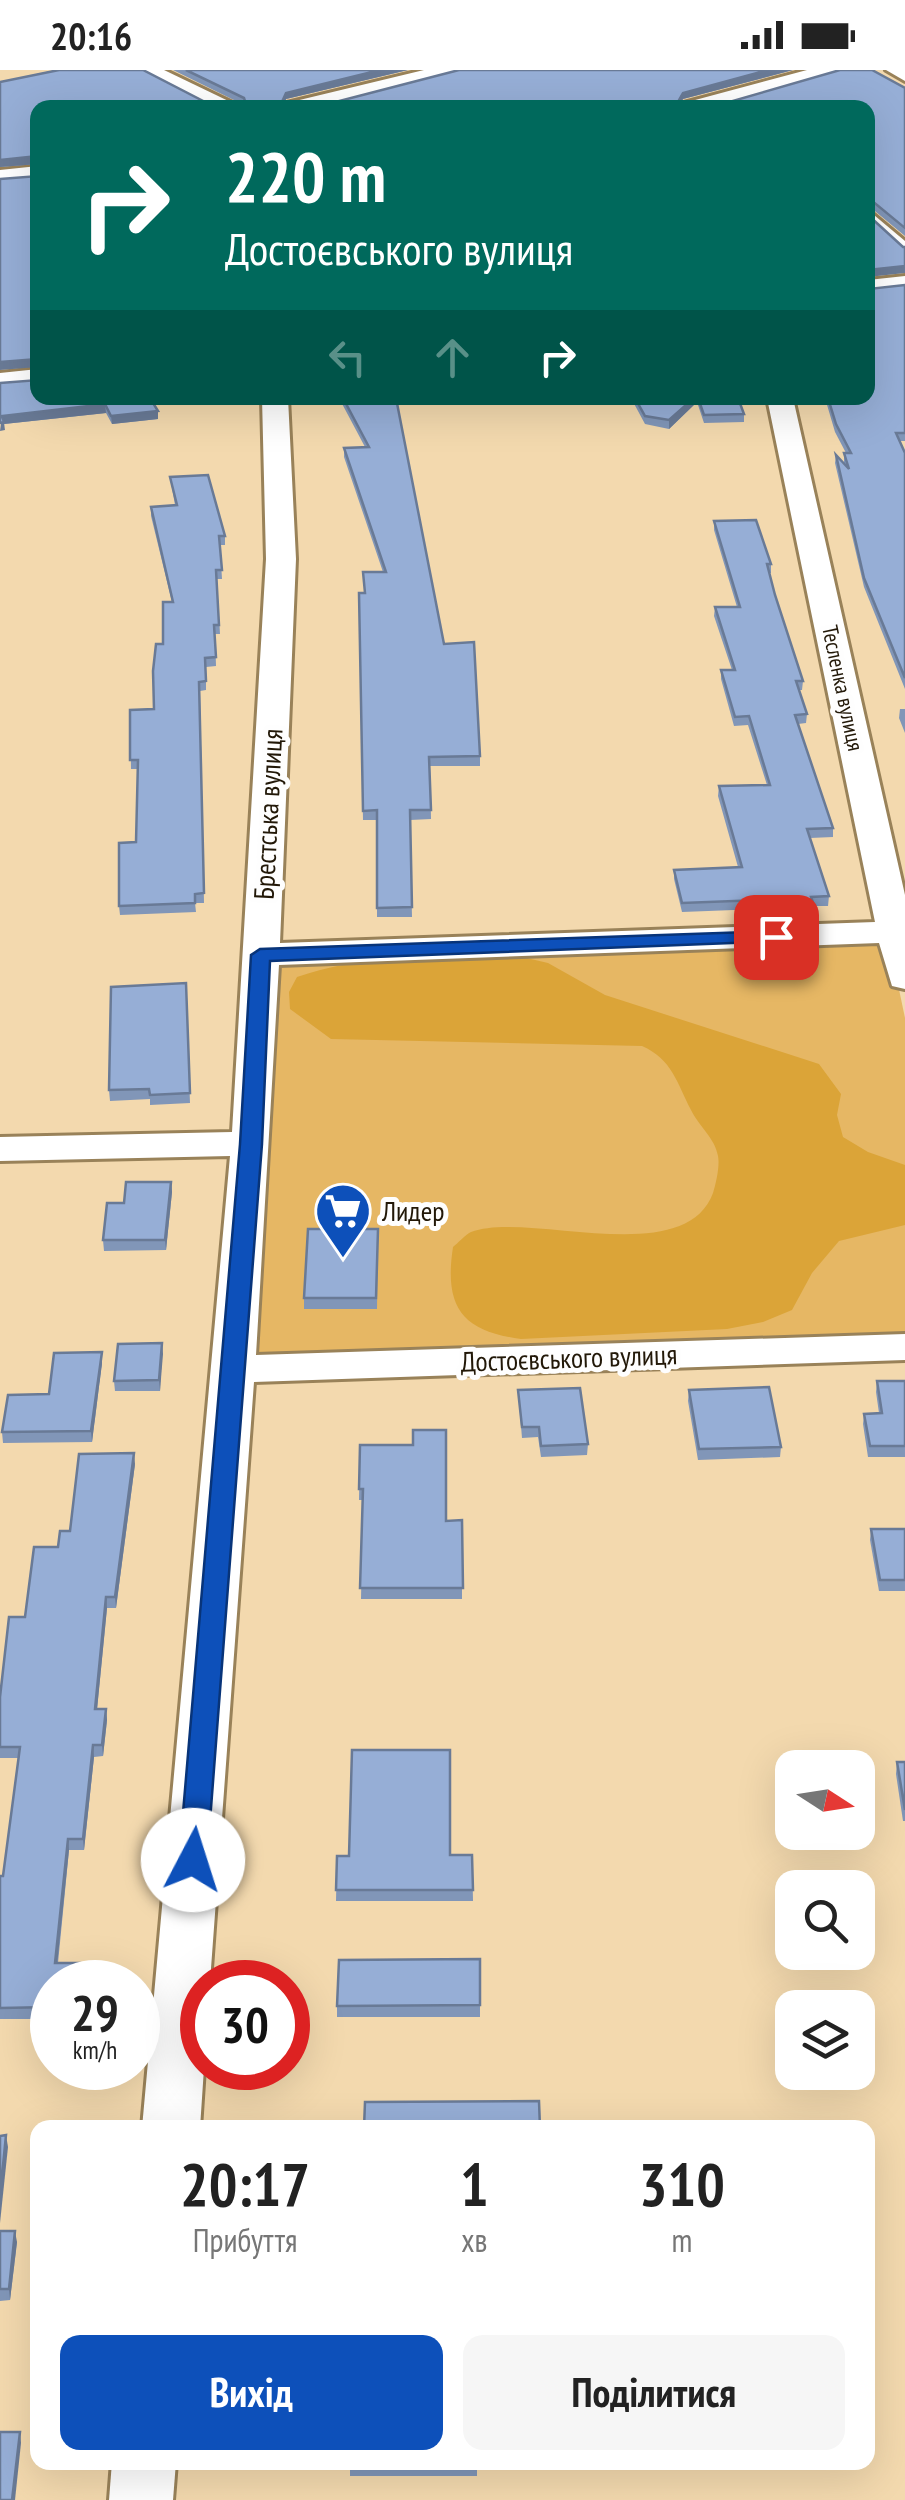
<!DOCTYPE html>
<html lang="uk">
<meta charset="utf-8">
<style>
:root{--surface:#fff;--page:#f6f6f6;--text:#222;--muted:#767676;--accent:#0d50ba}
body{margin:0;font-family:"PT Sans Narrow",sans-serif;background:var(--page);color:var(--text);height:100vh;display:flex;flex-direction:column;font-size:38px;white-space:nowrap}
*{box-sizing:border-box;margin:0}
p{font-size:32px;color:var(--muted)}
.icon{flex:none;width:55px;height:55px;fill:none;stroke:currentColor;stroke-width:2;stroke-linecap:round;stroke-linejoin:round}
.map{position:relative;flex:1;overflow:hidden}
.drawer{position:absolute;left:30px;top:2050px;width:845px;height:350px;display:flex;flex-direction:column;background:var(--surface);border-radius:20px;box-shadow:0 10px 40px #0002}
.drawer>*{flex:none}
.hud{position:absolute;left:30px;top:30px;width:845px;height:305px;border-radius:20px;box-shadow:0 10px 40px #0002;background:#00695c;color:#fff;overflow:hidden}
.needle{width:65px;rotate:102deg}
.fabs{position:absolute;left:775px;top:1680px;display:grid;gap:20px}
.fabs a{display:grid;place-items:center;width:100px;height:100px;border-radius:20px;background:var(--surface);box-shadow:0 10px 40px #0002;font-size:50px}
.speed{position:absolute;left:30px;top:1890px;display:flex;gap:20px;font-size:50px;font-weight:700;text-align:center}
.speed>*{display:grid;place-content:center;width:130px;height:130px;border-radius:50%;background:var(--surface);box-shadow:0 10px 40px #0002;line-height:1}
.speed small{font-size:25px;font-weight:400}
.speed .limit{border:15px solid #d22;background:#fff;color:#111}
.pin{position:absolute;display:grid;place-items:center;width:85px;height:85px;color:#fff;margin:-42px;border-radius:20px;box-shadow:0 5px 15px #0006}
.me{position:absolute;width:110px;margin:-55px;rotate:5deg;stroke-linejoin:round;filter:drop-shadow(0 0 8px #0008)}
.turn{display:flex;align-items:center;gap:35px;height:210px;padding:0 30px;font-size:45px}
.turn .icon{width:130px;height:130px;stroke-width:2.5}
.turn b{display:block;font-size:70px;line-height:85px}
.lanes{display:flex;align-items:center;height:95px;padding:0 30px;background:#0003;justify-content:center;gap:50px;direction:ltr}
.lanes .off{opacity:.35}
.eta{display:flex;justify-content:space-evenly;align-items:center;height:170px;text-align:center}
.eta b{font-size:60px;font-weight:600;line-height:70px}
.primary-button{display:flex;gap:20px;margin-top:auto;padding:20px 30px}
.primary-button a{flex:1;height:115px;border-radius:20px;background:var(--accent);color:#fff;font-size:40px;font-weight:600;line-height:115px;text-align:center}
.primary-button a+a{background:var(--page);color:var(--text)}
.status{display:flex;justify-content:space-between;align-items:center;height:70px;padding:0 50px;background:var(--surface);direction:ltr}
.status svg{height:28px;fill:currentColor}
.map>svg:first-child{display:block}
</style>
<div class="status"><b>20:16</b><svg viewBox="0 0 49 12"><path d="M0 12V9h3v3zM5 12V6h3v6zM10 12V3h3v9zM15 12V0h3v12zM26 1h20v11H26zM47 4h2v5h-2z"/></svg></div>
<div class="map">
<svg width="905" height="2430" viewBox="0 0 905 2430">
<rect width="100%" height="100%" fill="#f3d9ae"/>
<polygon fill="#e6b764" points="888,867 905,948 905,1270 243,1293 269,889"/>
<path fill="#dba438" d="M518 886 548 893 605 925 819 994 841 1024 837 1045 843 1067 868 1082 905 1095V1155L839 1171 812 1203 792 1240 763 1252 727 1259 521 1269C461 1261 444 1236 453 1177 458 1173 465 1165 471 1162 527 1140 684 1201 713 1123 716 1113 720 1096 718 1086 715 1068 698 1055 691 1040 677 1013 672 989 642 976L331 969 290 939 289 922 297 907C368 882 444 887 518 886Z"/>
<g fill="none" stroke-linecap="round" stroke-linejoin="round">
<g stroke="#998259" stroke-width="6">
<polygon id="service" points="868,140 905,171 905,182 868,150"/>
</g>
<g stroke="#998259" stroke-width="6">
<g id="minor">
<polygon points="135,0 164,0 243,38 213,38"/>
<polygon points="424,0 461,0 457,4 323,38 284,38 287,33"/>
<polygon points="807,0 842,0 838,4 718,38 681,38 684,33"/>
<polygon points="886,0 905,0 905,11"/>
<polygon points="38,96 38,110 0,114 0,100"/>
<polygon points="905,206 905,220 868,224 868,210"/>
<polygon points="38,299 38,315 0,319 0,303"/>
<polygon points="262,328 288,328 296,489 280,873 875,852 767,328 793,328 905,825 905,919 892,916 879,873 279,895 256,1285 905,1264 905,1290 254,1312 210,1912 202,1912 204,1998 200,2058 142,2058 230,1086 0,1091 0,1067 232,1062 266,489"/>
<polygon points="112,2392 176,2392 173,2430 109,2430"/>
</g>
</g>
<use href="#service" fill="#fff" fill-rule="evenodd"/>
<use href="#minor" fill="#fff" fill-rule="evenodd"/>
</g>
<g fill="#8196b8">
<polygon points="55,0 143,0 211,35 242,34 173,0 408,0 286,29 284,34 324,35 459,0 793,0 683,29 681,32 719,35 840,0 872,0 905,18 905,166 870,137 868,137 868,38 38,38 38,94 0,97 0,12"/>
<polygon points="905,215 905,371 900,371 905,383 905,619 864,517 835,393 836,385 844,395 844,383 846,383 835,362 825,328 868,328"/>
<polygon points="0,313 158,341 158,349 112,354 106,343 4,354 5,360"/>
<polygon points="339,328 396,328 444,574 480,686 480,696 430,696 431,749 410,750 412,847 377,847 377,750 363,750 359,523 365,523 383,502 344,387 344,378 365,377"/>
<polygon points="631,328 738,328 744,344 744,352 704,353 697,332 669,359 645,354"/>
<polygon points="170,407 225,466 225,475 220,475 222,509 217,509 220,564 215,564 216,596 206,597 206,620 200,621 204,833 195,833 196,842 120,845 119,836 136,772 138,699 131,699 130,640 154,639 172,532 151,446 151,437 175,435"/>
<polygon points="714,451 771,494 771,503 769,503 775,525 803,611 802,620 799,620 807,644 806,653 798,654 833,758 833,767 810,768 829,826 828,836 814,836 815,850 763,852 760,839 682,842 674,809 674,800 738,797 718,726 719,716 767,715 748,655 734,656 721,609 721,600 732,600 714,546 715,537 737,537 714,460"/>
<polygon points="900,639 905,639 905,663 899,648"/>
<polygon points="186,913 190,1033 150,1035 150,1029 110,1031 109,1020"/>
<polygon points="171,1112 172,1122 166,1180 104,1181 103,1170 124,1133"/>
<polygon points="378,1159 377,1239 304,1239 304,1228"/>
<polygon points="162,1273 160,1321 115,1321 114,1311"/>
<polygon points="102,1293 92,1372 3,1373 2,1362 49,1324"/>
<polygon points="877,1311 905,1311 905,1387 868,1387 863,1354 864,1344 879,1343 876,1322"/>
<polygon points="518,1320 588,1374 587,1385 541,1387 538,1367 522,1368"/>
<polygon points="689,1320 781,1377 780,1387 698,1390 688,1331"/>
<polygon points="360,1375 446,1451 462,1450 462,1529 361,1529 363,1430 359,1430"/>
<polygon points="135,1394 116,1538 107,1538 97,1639 106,1639 107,1650 103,1686 94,1687 84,1780 69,1780 58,1893 80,1893 81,1904 52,1912 52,1949 0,1949 0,1806 3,1806 19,1688 0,1688 0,1627 25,1547 58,1477 70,1461"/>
<polygon points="871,1459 905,1459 905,1521 879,1521 870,1470"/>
<polygon points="897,1692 905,1692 905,1751 903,1751 896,1704"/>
<polygon points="450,1785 472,1785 473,1831 336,1831 337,1786"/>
<polygon points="480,1889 480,1947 337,1947 337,1936"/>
<polygon points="0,2161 17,2172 10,2230 0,2231"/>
<rect x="350" y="2392" width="127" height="14"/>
</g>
<g fill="#697a96">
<polygon points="380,0 408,0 286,29 283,38 281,34 286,23"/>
<polygon points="768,0 793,0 683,29 678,38 678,32 683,23"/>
<polygon points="38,86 38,94 0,97 0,90"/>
<polygon points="905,196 905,203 868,207 868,200"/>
<polygon points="38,289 38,297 0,300 0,292"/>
<polygon points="694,328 697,328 697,332 669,359 669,350"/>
<polygon points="105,334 106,343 4,354 5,360 0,361 2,346"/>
<polygon points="158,341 158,349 112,354 111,346"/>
<polygon points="171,1112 172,1122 166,1180 165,1170"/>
<polygon points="162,1273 163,1284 160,1321 159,1310"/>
<polygon points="102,1282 102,1293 92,1372 91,1361"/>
<polygon points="134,1383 135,1394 116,1538 115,1527"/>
<polygon points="106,1527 107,1538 96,1650 95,1639"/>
<polygon points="106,1639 107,1650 103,1686 102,1675"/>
<polygon points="93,1675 94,1687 84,1780 83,1769"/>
<polygon points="68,1769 69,1780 56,1905 55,1893"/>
<polygon points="6,2065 8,2077 0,2153 0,2126"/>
<polygon points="15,2161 17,2172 10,2230 9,2219"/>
<polygon points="20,2362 21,2373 15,2430 12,2430"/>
</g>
<g fill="#96aed6" stroke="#697a96" stroke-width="2.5">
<polygon points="59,0 143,0 211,35 246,34 244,28 186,0 380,0 286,23 281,34 324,35 459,0 768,0 683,23 678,32 719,35 840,0 872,0 905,18 905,158 871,130 868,130 868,38 38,38 38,86 0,90 0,12"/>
<polygon points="38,106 38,289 0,292 0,109"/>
<polygon points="868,145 903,177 905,177 905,196 868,200"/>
<polygon points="905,215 905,363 896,363 905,383 905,608 864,508 836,385 849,399 844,383 851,383 836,354 828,328 868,328 868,219"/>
<polygon points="38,310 38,328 150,328 158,341 111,346 105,334 2,346 4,352 0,353 0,313"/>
<polygon points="343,328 396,328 444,574 474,572 480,686 429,687 431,740 410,740 412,837 377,838 377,740 363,741 359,523 365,523 363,502 386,502 344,378 369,377"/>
<polygon points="635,328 694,328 669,350 645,346"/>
<polygon points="698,328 738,328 744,344 704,345"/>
<polygon points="208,405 225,466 219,466 222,500 216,500 219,555 214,555 216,587 205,588 206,611 199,612 204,823 195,824 195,833 119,836 119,773 136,772 138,690 130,690 130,640 154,639 153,601 156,574 163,574 163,532 173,532 151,437 177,435 170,407"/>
<polygon points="756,450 771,494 767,494 775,525 803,611 796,611 807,644 795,645 833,758 807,759 829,826 811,827 816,841 764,843 760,830 682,833 674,800 742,797 719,716 770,715 749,646 735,647 721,600 735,600 715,537 740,537 714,451"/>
<polygon points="186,913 190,1023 150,1025 149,1019 109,1020 111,917"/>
<polygon points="126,1112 171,1112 165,1170 103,1170 107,1133 124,1133"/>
<polygon points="308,1159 378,1159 376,1228 304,1228"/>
<polygon points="162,1273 159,1310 114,1311 118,1274"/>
<polygon points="102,1282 91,1361 2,1362 8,1325 49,1324 54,1283"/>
<polygon points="877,1311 905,1311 905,1376 870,1376 864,1344 882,1343"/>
<polygon points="769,1317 781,1377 699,1379 689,1320"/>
<polygon points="580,1318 588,1374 541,1376 539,1357 522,1357 518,1320"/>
<polygon points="413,1360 446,1360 446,1451 462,1450 463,1518 360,1518 363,1419 359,1419 360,1375 413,1375"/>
<polygon points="134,1383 115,1527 106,1527 95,1639 106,1639 102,1675 93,1675 83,1769 68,1769 55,1893 80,1893 78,1912 52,1912 52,1937 0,1938 0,1806 3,1806 20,1677 0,1677 0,1627 9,1547 25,1547 34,1477 58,1477 60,1461 70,1461 79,1384"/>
<polygon points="871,1459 905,1459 905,1510 880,1510"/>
<polygon points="352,1680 450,1680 450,1785 472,1785 473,1820 336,1820 337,1786 349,1786"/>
<polygon points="897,1692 905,1692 905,1740"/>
<polygon points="480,1889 480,1935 337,1936 339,1890"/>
<polygon points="539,2031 540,2058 364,2058 365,2032"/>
<polygon points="6,2065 0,2126 0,2066"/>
<polygon points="0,2161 15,2161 9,2219 0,2219"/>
<polygon points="0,2362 20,2362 12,2430 0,2430"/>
<polygon points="350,2392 477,2392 477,2394 350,2395"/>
</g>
<polygon fill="#0d50ba" stroke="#083479" stroke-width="2.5" points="776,861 783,863 783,871 270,891 262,1074 207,1790 203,1797 193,1801 183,1797 179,1790 240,1074 251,885 260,879"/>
<defs>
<g id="supermarket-pin" transform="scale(2.875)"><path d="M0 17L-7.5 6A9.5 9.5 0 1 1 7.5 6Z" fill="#0d50ba" stroke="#fefefe"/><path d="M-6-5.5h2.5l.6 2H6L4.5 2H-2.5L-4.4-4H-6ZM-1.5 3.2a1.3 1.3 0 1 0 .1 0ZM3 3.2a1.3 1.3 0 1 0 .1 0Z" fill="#fff"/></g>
</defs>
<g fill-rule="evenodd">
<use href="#supermarket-pin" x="343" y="1141"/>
</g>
<g text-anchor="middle" stroke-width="10" stroke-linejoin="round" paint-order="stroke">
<g font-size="22" fill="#221808" stroke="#fefefe">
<text transform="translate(843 618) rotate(78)" y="8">Тесленка вулиця</text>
</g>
<g font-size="28" fill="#221808" stroke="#fefefe">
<text transform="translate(268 744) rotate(-87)" y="10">Брестська вулиця</text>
<text transform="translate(569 1288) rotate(-2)" y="10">Достоєвського вулиця</text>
</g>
<g font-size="28" fill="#221808" stroke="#fefefe" text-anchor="start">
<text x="382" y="1151">Лидер</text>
</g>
</g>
</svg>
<div class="fabs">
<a><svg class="needle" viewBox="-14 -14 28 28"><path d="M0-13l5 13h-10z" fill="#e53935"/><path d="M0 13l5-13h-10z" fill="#767676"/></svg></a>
<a><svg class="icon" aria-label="search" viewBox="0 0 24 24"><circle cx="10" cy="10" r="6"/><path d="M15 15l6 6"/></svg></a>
<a><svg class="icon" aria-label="layers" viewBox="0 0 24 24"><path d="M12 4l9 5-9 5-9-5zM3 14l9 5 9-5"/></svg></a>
</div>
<div class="speed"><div>29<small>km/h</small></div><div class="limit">30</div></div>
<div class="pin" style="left:776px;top:867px;background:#d93025"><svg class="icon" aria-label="arrive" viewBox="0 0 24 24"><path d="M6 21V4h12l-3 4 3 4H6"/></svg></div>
<svg class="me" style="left:193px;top:1790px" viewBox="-20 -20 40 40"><circle r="19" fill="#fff"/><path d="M0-13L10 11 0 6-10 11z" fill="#0d50ba"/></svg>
<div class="hud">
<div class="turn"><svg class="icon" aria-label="right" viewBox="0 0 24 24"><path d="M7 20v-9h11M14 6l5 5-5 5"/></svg><div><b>220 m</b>Достоєвського вулиця</div></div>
<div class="lanes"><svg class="icon off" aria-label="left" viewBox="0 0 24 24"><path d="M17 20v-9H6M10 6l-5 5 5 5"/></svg><svg class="icon off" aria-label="ahead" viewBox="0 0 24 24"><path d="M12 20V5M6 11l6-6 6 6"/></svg><svg class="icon" aria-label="right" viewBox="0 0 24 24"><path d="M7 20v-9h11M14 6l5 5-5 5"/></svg></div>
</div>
<section class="drawer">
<div class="eta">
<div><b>20:17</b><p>Прибуття</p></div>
<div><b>1</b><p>хв</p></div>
<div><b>310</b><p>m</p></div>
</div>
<div class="primary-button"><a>Вихід</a><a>Поділитися</a></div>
</section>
</div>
